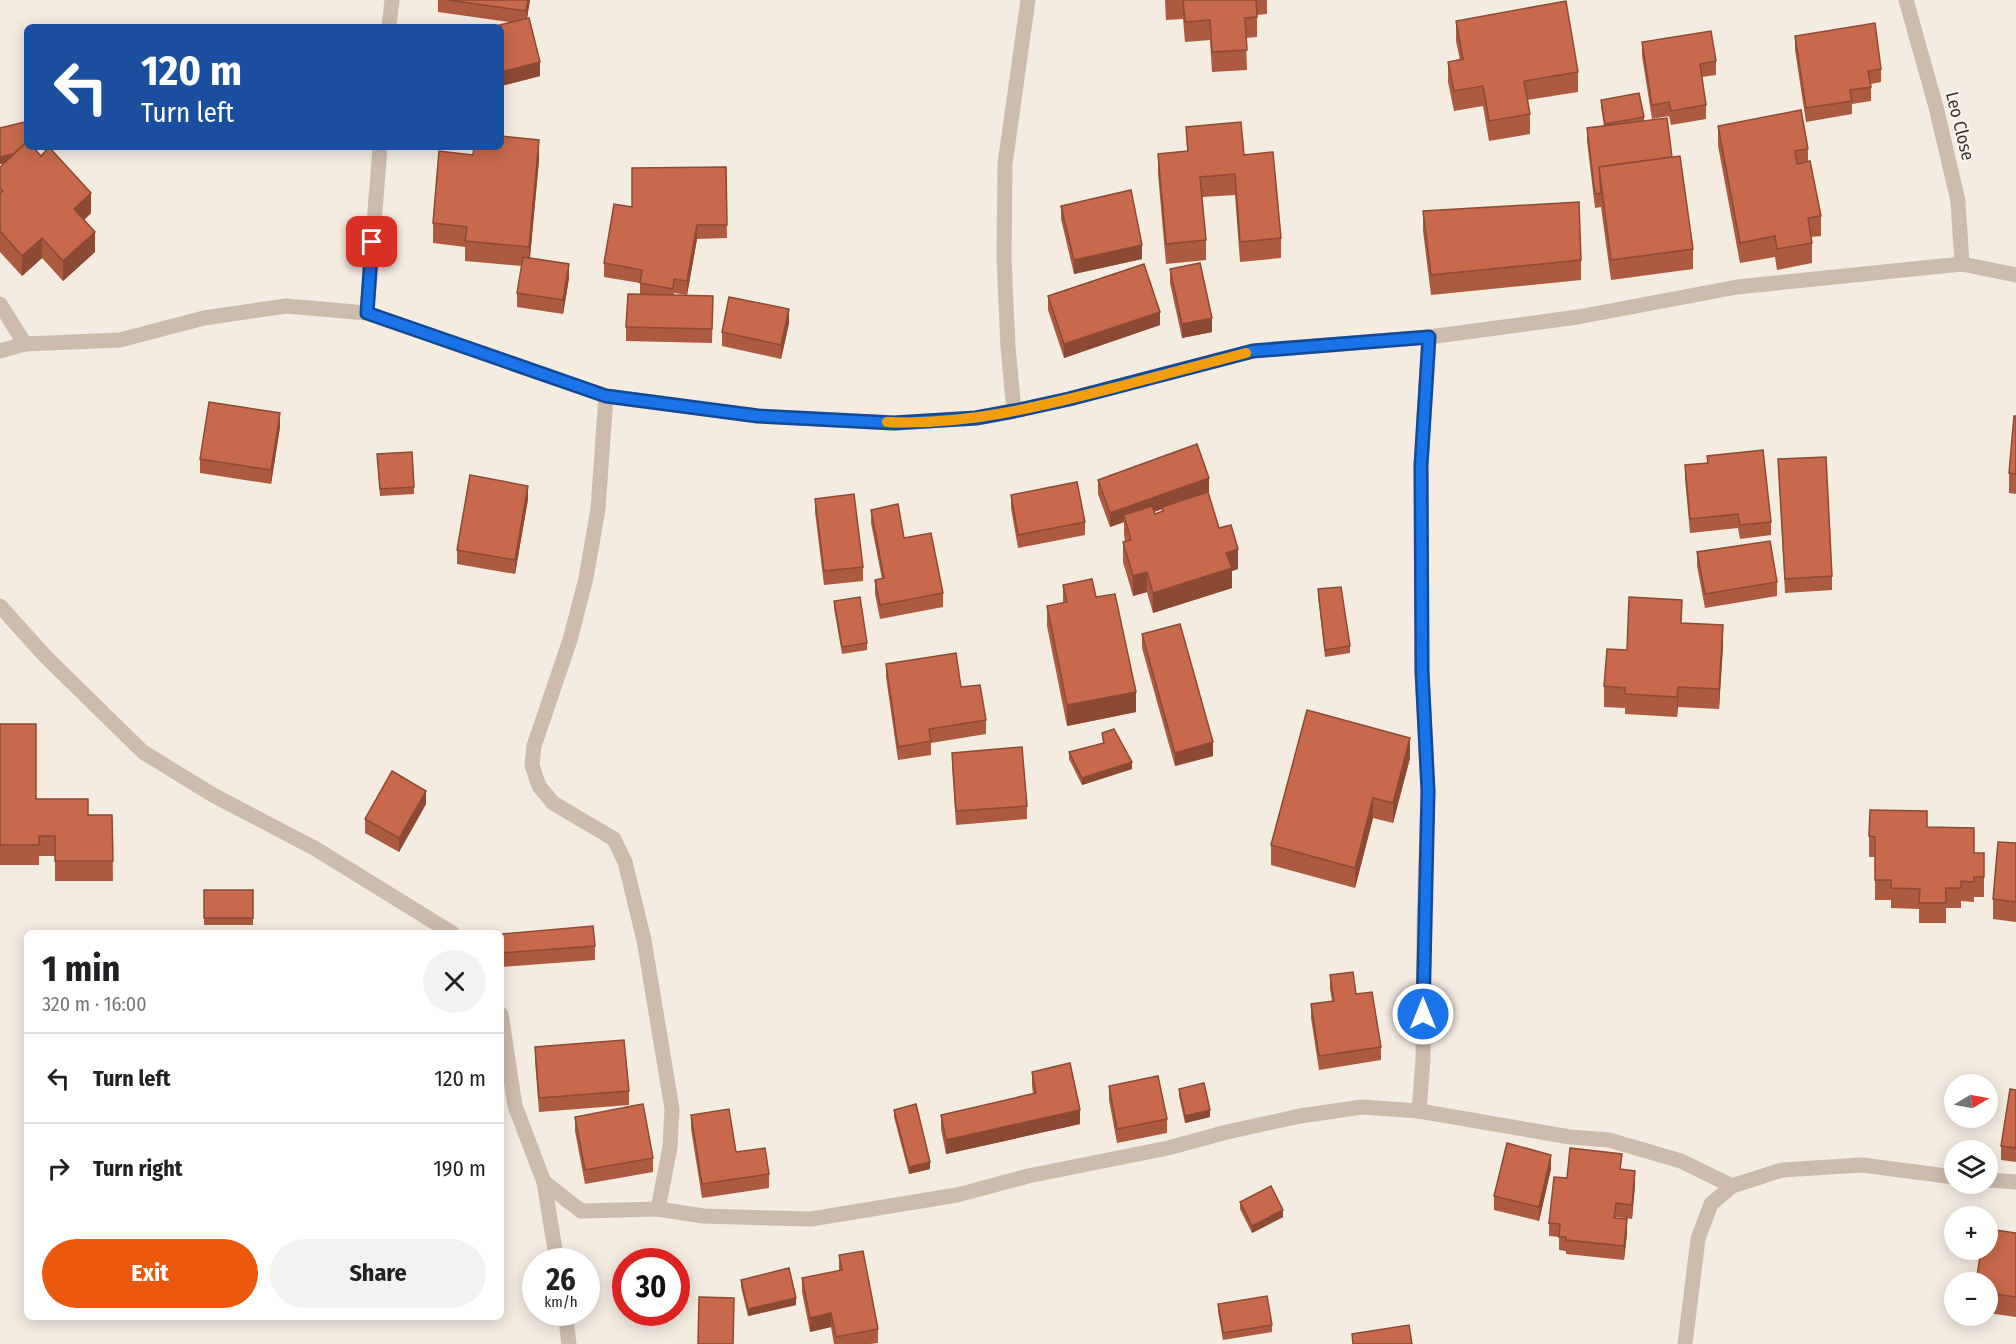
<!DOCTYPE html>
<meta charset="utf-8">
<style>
:root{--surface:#fff;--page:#f2f2f2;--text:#202124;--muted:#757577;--line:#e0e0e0;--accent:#ea580c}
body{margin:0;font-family:"Fira Sans Condensed",sans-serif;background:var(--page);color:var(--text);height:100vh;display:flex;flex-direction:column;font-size:22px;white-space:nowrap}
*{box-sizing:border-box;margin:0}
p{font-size:20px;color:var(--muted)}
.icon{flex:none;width:33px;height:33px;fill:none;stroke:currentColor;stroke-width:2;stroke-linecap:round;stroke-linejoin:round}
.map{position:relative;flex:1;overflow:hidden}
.sheet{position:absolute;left:24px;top:930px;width:480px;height:390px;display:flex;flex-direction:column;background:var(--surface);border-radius:9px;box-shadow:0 3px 15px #0003}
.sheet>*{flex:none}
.top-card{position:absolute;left:24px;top:24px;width:480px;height:126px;border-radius:9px;box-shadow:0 3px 15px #0003;background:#1a4fa0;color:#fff;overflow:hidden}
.needle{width:39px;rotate:80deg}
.buttons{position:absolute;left:1944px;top:1074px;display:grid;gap:12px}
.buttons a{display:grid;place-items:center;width:54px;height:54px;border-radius:50%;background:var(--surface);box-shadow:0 3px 15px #0003;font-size:30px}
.speed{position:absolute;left:522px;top:1248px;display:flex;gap:12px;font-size:30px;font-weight:700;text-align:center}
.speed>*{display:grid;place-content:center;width:78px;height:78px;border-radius:50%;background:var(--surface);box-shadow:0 3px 15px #0003;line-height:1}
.speed small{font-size:15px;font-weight:400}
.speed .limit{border:9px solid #d22;background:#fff;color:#111}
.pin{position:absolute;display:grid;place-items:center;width:51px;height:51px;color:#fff;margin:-26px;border-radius:12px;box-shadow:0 3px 9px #0006}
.me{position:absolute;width:66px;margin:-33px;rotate:0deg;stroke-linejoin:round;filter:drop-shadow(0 0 4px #0008)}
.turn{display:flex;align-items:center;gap:21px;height:126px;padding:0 18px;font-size:27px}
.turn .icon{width:78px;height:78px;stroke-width:2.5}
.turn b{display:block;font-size:42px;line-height:51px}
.round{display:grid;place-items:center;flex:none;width:63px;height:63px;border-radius:32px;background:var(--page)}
.overview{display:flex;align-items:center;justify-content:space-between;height:102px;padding:0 18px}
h1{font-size:36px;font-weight:700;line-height:45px}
.cta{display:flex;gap:12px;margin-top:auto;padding:12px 18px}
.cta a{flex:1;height:69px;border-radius:36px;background:var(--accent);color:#fff;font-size:24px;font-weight:700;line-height:69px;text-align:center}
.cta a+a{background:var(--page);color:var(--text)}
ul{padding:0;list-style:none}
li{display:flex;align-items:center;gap:18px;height:90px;padding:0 18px;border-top:2px solid var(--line)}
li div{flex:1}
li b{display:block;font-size:22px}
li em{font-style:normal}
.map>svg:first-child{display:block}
</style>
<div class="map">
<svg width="2016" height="1344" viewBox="0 0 2016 1344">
<rect width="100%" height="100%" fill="#f4ebe1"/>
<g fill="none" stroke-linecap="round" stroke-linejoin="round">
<g stroke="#cdbbac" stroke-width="15">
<polyline points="1906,0 1936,107 1958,201 1962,264"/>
<polyline points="389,27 392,0"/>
<polyline points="0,304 25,344"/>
<polyline points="367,313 380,147"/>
<polyline points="0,351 25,344 120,340 204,318 286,306 367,313 606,396 758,416 894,423 976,418 1014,411 1069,399 1253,351 1429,337 1578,317 1737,287 1962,264 2016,275"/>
<polyline points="606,396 598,509 586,578 570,640 534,746 532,765 539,786 553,803 614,839 625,862 644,940 672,1109 670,1147 658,1209"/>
<polyline points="1014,411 1008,347 1004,258 1005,164 1028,0"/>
<polyline points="0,606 46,657 143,752 213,795 316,849 452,933"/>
<polyline points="501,1014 515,1106 544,1182 581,1211 658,1209 703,1216 811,1219 957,1195 1028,1176 1168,1148 1227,1132 1300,1116 1362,1107 1419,1111 1570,1137 1609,1140 1681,1161 1732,1186"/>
<polyline points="1419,1111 1423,1059 1424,924 1428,791 1422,671 1421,465 1429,337"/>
<polyline points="1988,1180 2016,1182"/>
<polyline points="544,1182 557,1262"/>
<polyline points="565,1312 569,1344"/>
<polyline points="1685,1344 1698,1239 1711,1204 1732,1186 1782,1170 1862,1165 1954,1177"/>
</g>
</g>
<g fill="#ac5a40" fill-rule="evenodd">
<polygon points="438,0 530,0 527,18 540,76 501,86 501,27 509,22 438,12"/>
<polygon points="1165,0 1267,0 1267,14 1257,15 1257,37 1246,38 1247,70 1212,72 1210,40 1185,42 1183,19 1166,20"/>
<polygon points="1456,21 1578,72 1578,92 1527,100 1530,114 1530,134 1489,141 1483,106 1454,111 1448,82 1448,62 1460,60 1456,41"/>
<polygon points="1795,36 1881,69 1881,82 1871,84 1871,101 1852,104 1852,114 1806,122 1795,50"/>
<polygon points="1642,42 1716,61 1716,75 1702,77 1706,105 1706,119 1671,125 1669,116 1652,119 1642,56"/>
<polygon points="1601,100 1644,117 1644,121 1672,157 1693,249 1693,269 1611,280 1601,207 1595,208 1587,141 1587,128 1604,126 1601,107"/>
<polygon points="1718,126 1808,149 1808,161 1821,216 1821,236 1811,237 1812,243 1812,263 1777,270 1775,257 1740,263 1718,146"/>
<polygon points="1186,127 1244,155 1281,238 1281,258 1240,262 1235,195 1202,197 1206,240 1206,260 1166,264 1158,174 1158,154 1187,151"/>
<polygon points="0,128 27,147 91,213 84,220 95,252 63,281 42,258 22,276 0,252 0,167 3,164 0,164"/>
<polygon points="473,155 539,160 530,258 569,278 563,314 517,307 517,293 522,266 465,261 465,247 433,243 433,223"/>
<polygon points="726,167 727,238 697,239 687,295 674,293 674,295 713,296 712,343 626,341 626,327 640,294 640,283 604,277 604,263 632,207"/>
<polygon points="1061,206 1142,259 1074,274 1061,219"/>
<polygon points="1423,211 1581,260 1581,280 1431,295 1423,231"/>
<polygon points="1170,269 1212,332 1182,338 1170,283"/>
<polygon points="1048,296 1160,325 1064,358 1048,310"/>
<polygon points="789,323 781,359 722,346 722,332"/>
<polygon points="2016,416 2016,494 2009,493 2009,473"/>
<polygon points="280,427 271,484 200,473 200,459"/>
<polygon points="377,454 414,487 414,494 380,496"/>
<polygon points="1707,456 1771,522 1771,535 1740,539 1738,528 1690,533 1685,479 1685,465 1707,463"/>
<polygon points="1778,459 1832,576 1832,590 1785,593"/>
<path d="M1098 480 1209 492 1206 493 1219 528 1238 569 1232 571V588L1153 613 1147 592 1133 596 1123 562V542L1125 541 1124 535V522L1110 527 1098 494ZM1162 509V512L1155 514 1154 512Z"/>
<polygon points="1011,495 1085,522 1085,535 1018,548 1011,508"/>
<polygon points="528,499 515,574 457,564 457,550"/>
<polygon points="815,499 863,567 863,581 824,585 815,512"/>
<polygon points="871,510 904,538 943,593 943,607 880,619 875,594 875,580 882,579 871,523"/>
<polygon points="1697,552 1777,582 1777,596 1705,608 1697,566"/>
<polygon points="1063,585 1096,597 1136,712 1067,726 1047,626 1047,606 1063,603"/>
<polygon points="1318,589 1350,646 1350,653 1325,657 1318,596"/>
<polygon points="834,601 867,643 867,650 842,654 834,608"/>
<polygon points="1682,623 1723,645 1719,709 1678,707 1677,717 1625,714 1625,708 1604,707 1604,686 1627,650"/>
<polygon points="1142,634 1213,756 1175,766 1142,648"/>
<polygon points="886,664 961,687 986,720 986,734 931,743 931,755 898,760 886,677"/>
<polygon points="0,724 36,799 88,815 112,815 113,881 55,881 55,856 39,856 39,865 0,865"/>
<polygon points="1102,733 1132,769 1082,785 1069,759 1069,752 1103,743"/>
<polygon points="952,753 1027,806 1027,819 956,825 952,766"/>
<polygon points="1410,758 1393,823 1373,818 1355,888 1271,865 1271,845"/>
<polygon points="426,804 399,852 365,833 365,819"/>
<polygon points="1927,827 1974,853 1984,853 1984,897 1974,897 1974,902 1961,901 1961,908 1946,908 1946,923 1919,923 1919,909 1891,908 1891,900 1875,900 1875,857 1869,857 1869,836"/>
<polygon points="2016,843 2016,922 1993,919 1993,899"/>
<rect x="204" y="890" width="49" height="35"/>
<polygon points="501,934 595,946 595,960 501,967"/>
<polygon points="1330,975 1381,1047 1381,1060 1319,1070 1311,1018 1311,1004 1332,1001 1330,989"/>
<polygon points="535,1047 629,1091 629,1105 539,1112 535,1061"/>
<polygon points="1032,1072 1080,1124 946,1154 941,1129 941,1115 1033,1094 1032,1086"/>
<polygon points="1109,1086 1167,1119 1167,1133 1117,1143 1109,1100"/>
<polygon points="1179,1089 1210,1117 1185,1123 1179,1096"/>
<polygon points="2016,1090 2016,1162 2001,1160 2001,1146"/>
<polygon points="894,1110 930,1169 909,1174 894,1117"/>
<polygon points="691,1115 736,1152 769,1174 769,1188 702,1198 691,1129"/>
<polygon points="575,1117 653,1158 653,1172 585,1184 575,1131"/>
<polygon points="1551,1169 1539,1221 1494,1210 1494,1196"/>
<polygon points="1622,1169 1635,1185 1632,1219 1616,1217 1616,1218 1627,1233 1624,1260 1566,1254 1566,1251 1559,1250 1559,1237 1549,1236 1549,1223"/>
<polygon points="1240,1202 1283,1217 1252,1233 1240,1209"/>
<polygon points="2016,1233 2016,1317 1988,1313 1988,1282"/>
<polygon points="839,1255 878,1329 878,1343 870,1344 834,1344 831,1327 810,1332 802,1292 802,1278 839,1271"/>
<polygon points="741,1280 796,1305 748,1316 741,1287"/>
<polygon points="1218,1304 1272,1325 1272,1332 1223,1340 1218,1311"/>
</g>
<g fill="#8c4a34">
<polygon points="528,0 530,0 526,25 526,11"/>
<polygon points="540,62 540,76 501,86 501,72"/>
<polygon points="539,140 539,160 529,267 529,247"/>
<polygon points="31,150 31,157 0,164 0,157"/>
<polygon points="91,193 91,213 74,229 74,209"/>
<polygon points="697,225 697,239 687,295 687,281"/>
<polygon points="95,232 95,252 63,281 63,261"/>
<polygon points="42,238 42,258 22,276 22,256"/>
<polygon points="1142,245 1142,259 1074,274 1074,260"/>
<polygon points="569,264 569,278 563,314 563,300"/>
<polygon points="789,309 789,323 781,359 781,345"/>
<polygon points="1160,312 1160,325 1064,358 1064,344"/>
<polygon points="1212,318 1212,332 1182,338 1182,324"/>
<polygon points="280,413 280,427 271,484 271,470"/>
<polygon points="1209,478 1209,492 1126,522 1124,515 1124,522 1110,527 1110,513"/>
<polygon points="528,486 528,499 515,574 515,560"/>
<polygon points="1238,549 1238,569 1232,571 1232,588 1153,613 1153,593 1226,553"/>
<polygon points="1147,572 1147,592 1133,596 1133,576"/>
<polygon points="1723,625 1723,645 1719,709 1719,689"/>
<polygon points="1678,687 1678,707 1677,717 1677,697"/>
<polygon points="1136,692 1136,712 1067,726 1067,705"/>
<polygon points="1410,738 1410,758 1393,823 1393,803"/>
<polygon points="1213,742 1213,756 1175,766 1175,753"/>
<polygon points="1132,762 1132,769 1082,785 1082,778"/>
<polygon points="426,791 426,804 399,852 399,838"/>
<polygon points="1373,798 1373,818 1355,888 1355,868"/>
<polygon points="1080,1110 1080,1124 946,1154 946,1140"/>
<polygon points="1210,1110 1210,1117 1185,1123 1185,1116"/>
<polygon points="1551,1155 1551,1169 1539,1221 1539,1207"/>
<polygon points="930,1162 930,1169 909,1174 909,1167"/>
<polygon points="1635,1171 1635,1185 1632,1219 1632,1205"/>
<polygon points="1283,1210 1283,1217 1252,1233 1252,1226"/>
<polygon points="1627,1219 1627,1233 1624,1260 1624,1246"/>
<polygon points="796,1298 796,1305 748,1316 748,1309"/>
<polygon points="831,1313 831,1327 810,1332 810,1318"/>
</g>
<g fill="#c8694b" stroke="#8c4a34" stroke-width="1.5">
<polygon points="448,0 528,0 526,11"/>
<polygon points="1183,0 1256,0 1257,17 1245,18 1247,50 1212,52 1210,20 1185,22"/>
<polygon points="1566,1 1578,72 1524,81 1530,114 1489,121 1483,86 1454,91 1448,62 1463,59 1456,21"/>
<polygon points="529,18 540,62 501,72 501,27 491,27"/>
<polygon points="1875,23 1881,69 1868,71 1871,87 1850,90 1852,101 1806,108 1795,36"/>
<polygon points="1711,31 1716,61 1700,64 1706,105 1671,111 1669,102 1652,105 1642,42"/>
<polygon points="1639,93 1644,117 1605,124 1601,100"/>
<polygon points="1801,110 1808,149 1795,151 1797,164 1810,161 1821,216 1808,218 1812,243 1777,249 1775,236 1740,243 1718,126"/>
<polygon points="1667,118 1672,157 1599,167 1601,193 1595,194 1587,128"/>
<polygon points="25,122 27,132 27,142 13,154 0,157 0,128"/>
<polygon points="1241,122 1244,155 1273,152 1281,238 1240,242 1235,174 1200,177 1206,240 1166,244 1158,154 1188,151 1186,127"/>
<polygon points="501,136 539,140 529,247 465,241 467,227 433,223 439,151 473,155 474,147 501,147"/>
<polygon points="27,142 27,147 33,147 41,156 49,147 91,193 74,209 95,232 63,261 42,238 22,256 0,231 0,193 3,191 0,188 0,167"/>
<polygon points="1680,156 1693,249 1611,260 1599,167"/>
<polygon points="726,167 727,225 697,225 687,281 674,279 673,289 640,283 642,270 604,263 614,204 632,207 632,168"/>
<polygon points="1131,190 1142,245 1074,260 1061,206"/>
<polygon points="1579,202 1581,260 1431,275 1423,211"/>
<polygon points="523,257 569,264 563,300 517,293"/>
<polygon points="1200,263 1212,318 1182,324 1170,269"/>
<polygon points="1144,264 1160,312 1064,344 1048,296"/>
<polygon points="628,294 713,296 712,329 626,327"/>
<polygon points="729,297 789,309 781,345 722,332"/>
<polygon points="209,402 280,413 271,470 200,459"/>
<polygon points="2014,416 2016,416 2016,474 2009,473"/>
<polygon points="1197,444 1209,478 1110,513 1098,480"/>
<polygon points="1763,450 1771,522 1740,525 1738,514 1690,519 1685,465 1708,463 1707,456"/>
<polygon points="412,452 414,487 380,489 377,454"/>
<polygon points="1826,457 1832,576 1785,579 1778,459"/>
<polygon points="470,475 528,486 515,560 457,550"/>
<polygon points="1077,482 1085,522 1018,535 1011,495"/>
<polygon points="1208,492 1219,528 1231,525 1238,549 1226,553 1232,568 1153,593 1147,572 1133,576 1123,542 1131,540 1124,515 1152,506 1155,514 1163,511 1162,507"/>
<polygon points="854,494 863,567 824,571 815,499"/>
<polygon points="898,504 904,538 931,533 943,593 880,605 875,580 884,578 871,510"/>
<polygon points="1770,541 1777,582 1705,594 1697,552"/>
<polygon points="1092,579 1096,597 1115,594 1136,692 1067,705 1047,606 1067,602 1063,585"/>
<polygon points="1341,587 1350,646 1325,650 1318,589"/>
<polygon points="860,597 867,643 842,647 834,601"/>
<polygon points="1629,597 1682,600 1681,623 1723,625 1719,689 1678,687 1677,697 1625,694 1625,688 1604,686 1607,649 1627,650"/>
<polygon points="1180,624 1213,742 1175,753 1142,634"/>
<polygon points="956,653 961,687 980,685 986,720 929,729 931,741 898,747 886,664"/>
<polygon points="1307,710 1410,738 1393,803 1373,798 1355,868 1271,845"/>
<polygon points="0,724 36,724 36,799 88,799 88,815 112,815 113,861 55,861 55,836 39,836 39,845 0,845"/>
<polygon points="1114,729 1132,762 1082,778 1069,752 1104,743 1102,733"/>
<polygon points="1022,747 1027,806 956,811 952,753"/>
<polygon points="392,771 426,791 399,838 365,819"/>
<polygon points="1870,810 1927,811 1927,827 1974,828 1974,853 1984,853 1984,877 1974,877 1974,882 1961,881 1961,888 1946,888 1946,903 1919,903 1920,889 1891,888 1891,880 1875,880 1875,837 1869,836"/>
<polygon points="1998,842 2016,843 2016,902 1993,899"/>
<rect x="204" y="890" width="49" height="28"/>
<polygon points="593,926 595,946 501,953 501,934"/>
<polygon points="1353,972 1356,994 1372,992 1381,1047 1319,1056 1311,1004 1334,1001 1330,975"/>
<polygon points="624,1040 629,1091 539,1098 535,1047"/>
<polygon points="1070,1063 1080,1110 946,1140 941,1115 1036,1093 1032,1072"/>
<polygon points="1158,1076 1167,1119 1117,1129 1109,1086"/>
<polygon points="1204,1083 1210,1110 1185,1116 1179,1089"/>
<polygon points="2010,1089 2016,1090 2016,1148 2001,1146"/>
<polygon points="643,1104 653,1158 585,1170 575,1117"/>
<polygon points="916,1104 930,1162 909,1167 894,1110"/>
<polygon points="729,1109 736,1152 765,1148 769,1174 702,1184 691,1115"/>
<polygon points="1507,1143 1551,1155 1539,1207 1494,1196"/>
<polygon points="1570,1148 1622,1154 1620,1169 1635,1171 1632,1205 1616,1203 1614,1218 1627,1219 1624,1246 1566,1240 1566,1237 1559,1237 1560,1224 1549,1223 1554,1177 1567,1178"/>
<polygon points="1271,1186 1283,1210 1252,1226 1240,1202"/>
<polygon points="1988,1229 2016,1233 2016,1297 1988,1293 1988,1282 1976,1282 1981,1250 1988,1250"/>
<polygon points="863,1251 878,1329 836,1337 831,1313 810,1318 802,1278 842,1270 839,1255"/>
<polygon points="789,1268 796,1298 748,1309 741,1280"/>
<polygon points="1267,1296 1272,1325 1223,1333 1218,1304"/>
<polygon points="699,1297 734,1298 733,1344 698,1344"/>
<polygon points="1409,1325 1412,1344 1353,1344 1352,1334"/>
</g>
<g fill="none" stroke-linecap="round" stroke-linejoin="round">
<g stroke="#114b97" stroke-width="15">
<polyline id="route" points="372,242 367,313 606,396 758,416 894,423 976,418 1014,411 1069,399 1253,351 1429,337 1421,465 1422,671 1428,791 1423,1014"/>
</g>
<use href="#route" stroke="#1a73e8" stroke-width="10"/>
<path stroke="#f59e0b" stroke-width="10" d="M887 422C965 426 1042 406 1117 387 1160 376 1203 364 1246 353"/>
</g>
<g text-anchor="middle" stroke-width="4.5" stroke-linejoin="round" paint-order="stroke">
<g font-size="18" fill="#3b302b" stroke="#fbf5ee">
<text transform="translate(1960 126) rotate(76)" y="6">Leo Close</text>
</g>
</g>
</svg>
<div class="buttons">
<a><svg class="needle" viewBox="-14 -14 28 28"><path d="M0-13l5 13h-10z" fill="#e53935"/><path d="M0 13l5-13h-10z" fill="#757577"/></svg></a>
<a><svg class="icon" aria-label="layers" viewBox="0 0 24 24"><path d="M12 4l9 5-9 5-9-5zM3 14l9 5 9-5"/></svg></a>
<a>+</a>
<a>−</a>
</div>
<div class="speed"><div>26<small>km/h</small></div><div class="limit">30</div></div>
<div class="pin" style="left:372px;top:242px;background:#d93025"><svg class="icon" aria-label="arrive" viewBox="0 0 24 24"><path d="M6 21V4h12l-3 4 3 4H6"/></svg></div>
<svg class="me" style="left:1423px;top:1014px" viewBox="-20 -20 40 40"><circle r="17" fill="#1a73e8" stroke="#fff" stroke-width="3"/><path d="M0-11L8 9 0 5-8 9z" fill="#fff"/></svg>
<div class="top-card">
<div class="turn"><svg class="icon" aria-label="left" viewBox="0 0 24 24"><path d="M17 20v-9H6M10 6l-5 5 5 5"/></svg><div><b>120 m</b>Turn left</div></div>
</div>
<section class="sheet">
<div class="overview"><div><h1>1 min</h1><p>320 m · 16:00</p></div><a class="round"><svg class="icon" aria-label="close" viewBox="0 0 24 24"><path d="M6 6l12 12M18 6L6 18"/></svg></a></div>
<ul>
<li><svg class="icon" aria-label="left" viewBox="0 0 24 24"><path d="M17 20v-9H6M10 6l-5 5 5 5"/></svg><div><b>Turn left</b></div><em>120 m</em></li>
<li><svg class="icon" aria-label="right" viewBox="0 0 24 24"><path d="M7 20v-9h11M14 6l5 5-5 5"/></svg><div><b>Turn right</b></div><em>190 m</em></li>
</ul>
<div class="cta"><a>Exit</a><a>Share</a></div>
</section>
</div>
